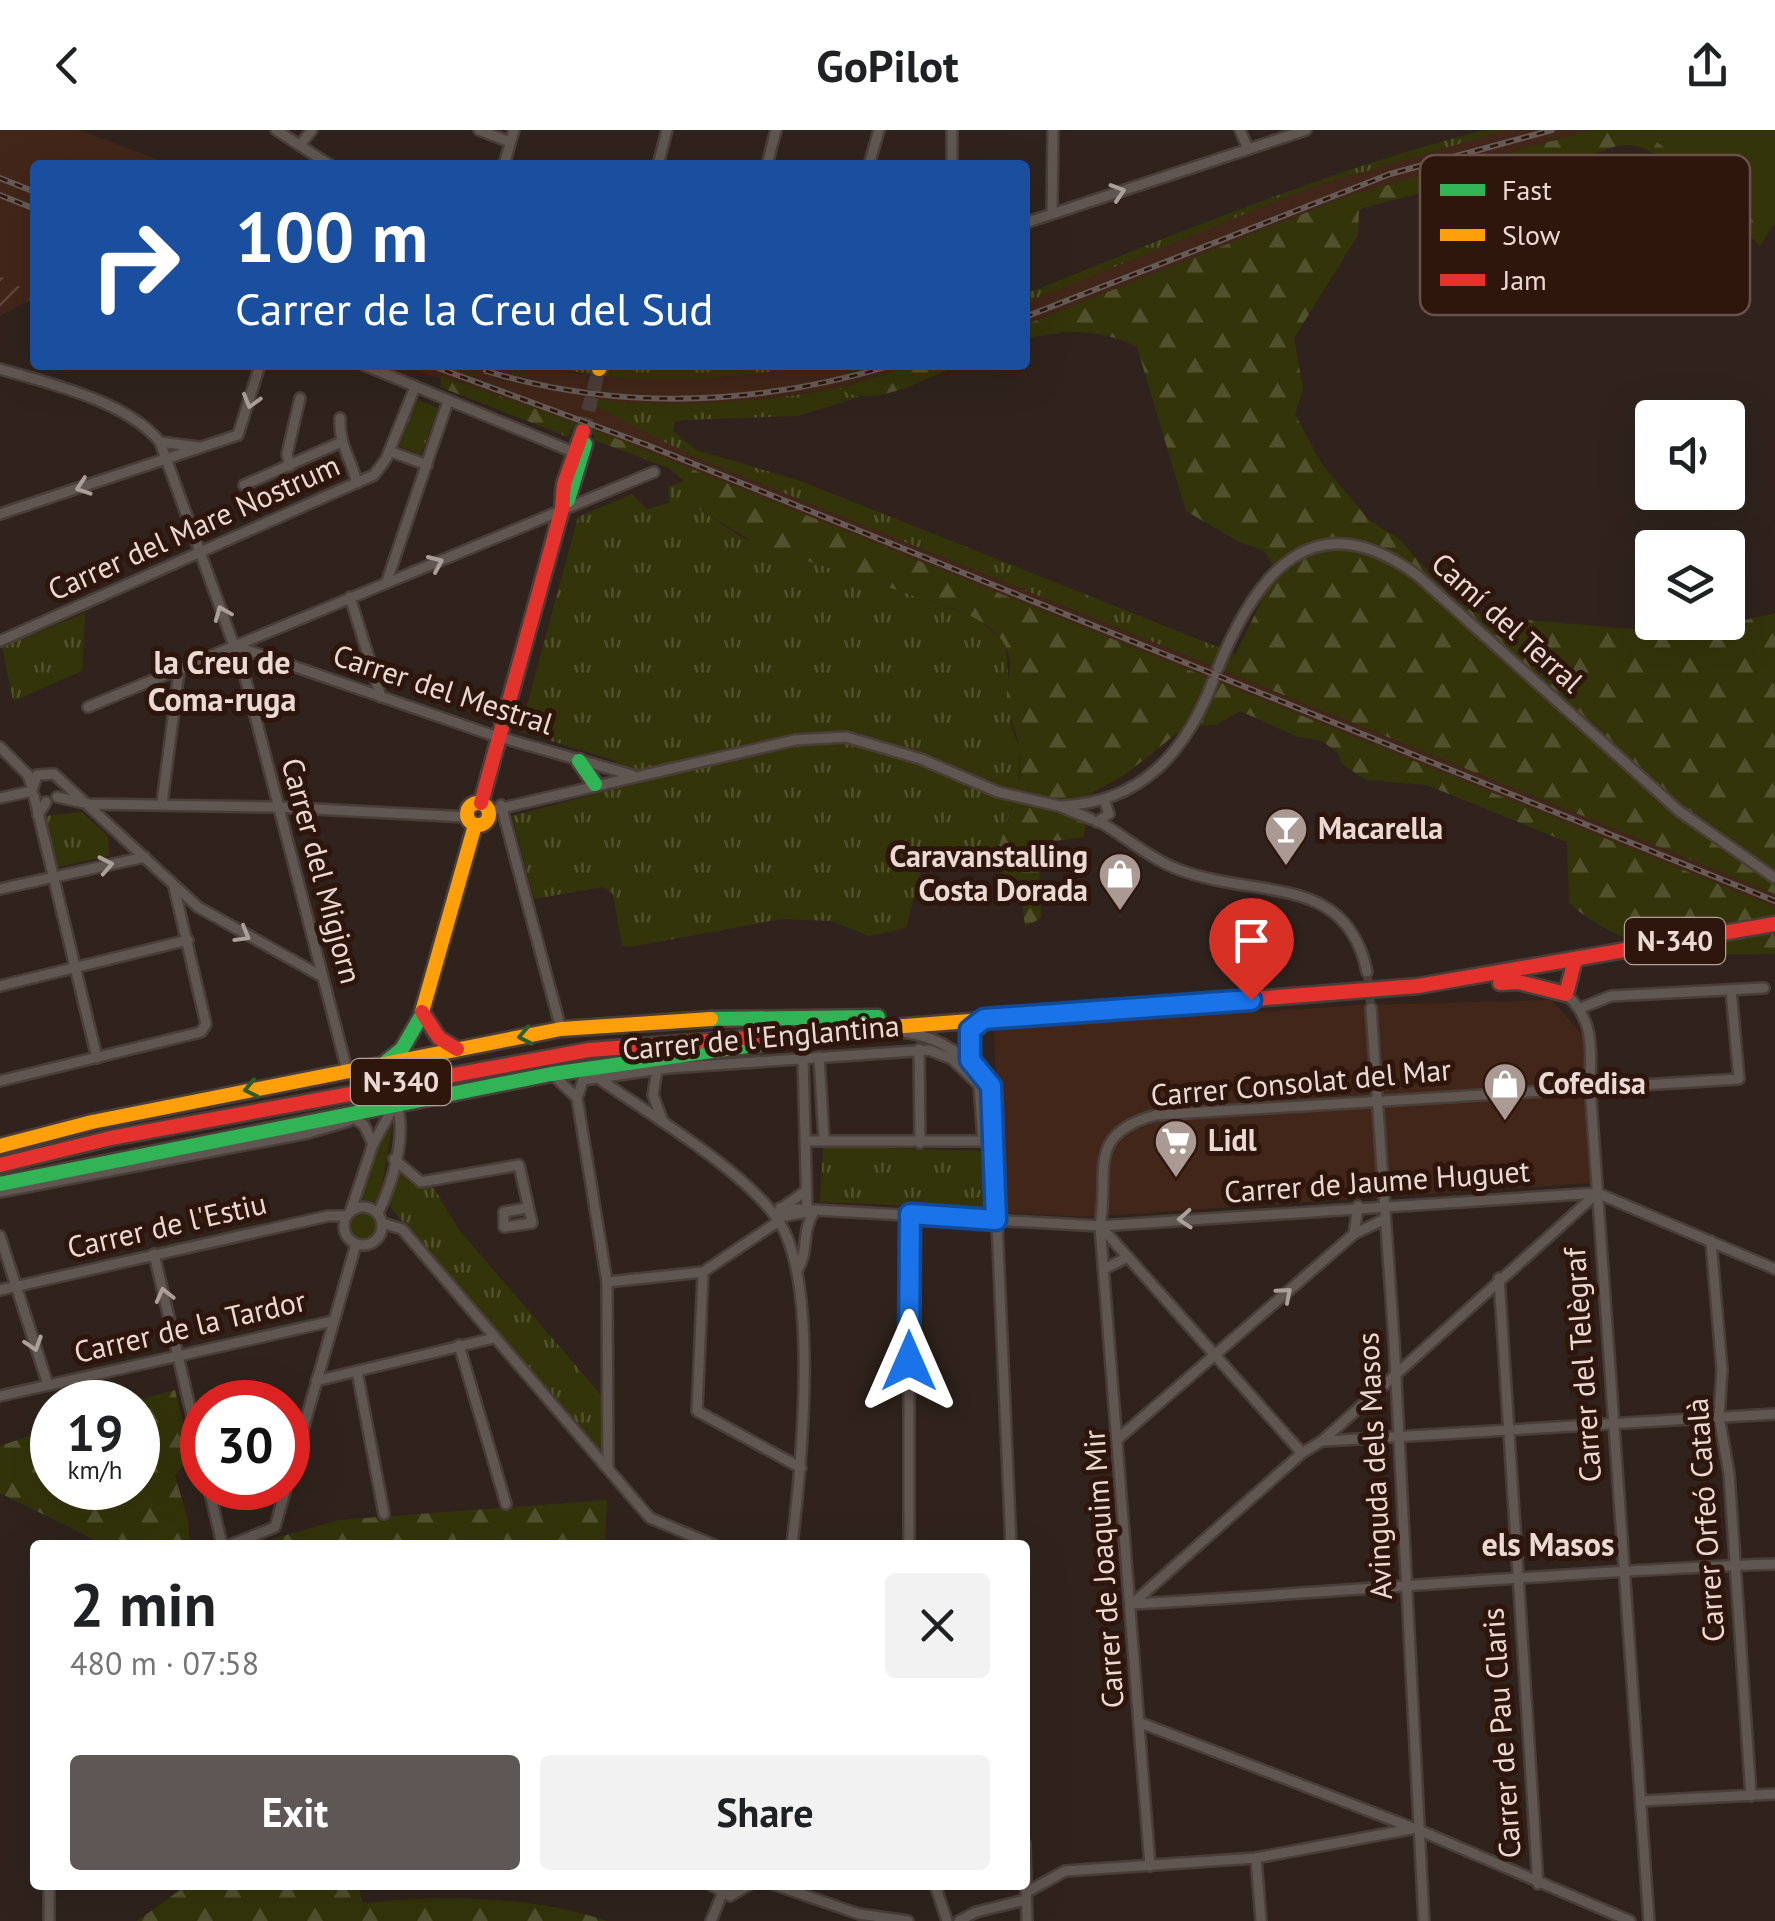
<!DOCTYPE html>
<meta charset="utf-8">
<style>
:root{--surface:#fff;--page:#f2f2f2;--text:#202124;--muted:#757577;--accent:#5e5756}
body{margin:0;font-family:"PT Sans",sans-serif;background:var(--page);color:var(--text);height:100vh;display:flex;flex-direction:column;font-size:38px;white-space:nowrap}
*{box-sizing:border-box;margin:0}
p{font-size:32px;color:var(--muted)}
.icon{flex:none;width:55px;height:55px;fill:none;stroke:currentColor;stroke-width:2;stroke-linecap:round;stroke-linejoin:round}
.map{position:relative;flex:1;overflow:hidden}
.details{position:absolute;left:30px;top:1410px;width:1000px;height:350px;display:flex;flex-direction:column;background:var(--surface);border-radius:10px;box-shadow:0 10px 40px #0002}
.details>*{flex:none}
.banner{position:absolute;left:30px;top:30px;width:1000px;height:210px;border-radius:10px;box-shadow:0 10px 40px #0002;background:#1a4fa0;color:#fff;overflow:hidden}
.fabs{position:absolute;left:1635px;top:270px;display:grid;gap:20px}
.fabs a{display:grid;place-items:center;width:110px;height:110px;border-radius:10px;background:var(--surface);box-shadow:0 10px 40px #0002;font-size:50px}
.speed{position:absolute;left:30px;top:1250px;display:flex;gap:20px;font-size:50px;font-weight:700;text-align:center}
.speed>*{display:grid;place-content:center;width:130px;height:130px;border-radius:50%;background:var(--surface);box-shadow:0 10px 40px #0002;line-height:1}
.speed small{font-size:25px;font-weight:400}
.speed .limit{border:15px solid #d22;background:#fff;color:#111}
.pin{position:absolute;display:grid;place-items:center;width:85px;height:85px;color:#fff;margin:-102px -42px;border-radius:50% 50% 50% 0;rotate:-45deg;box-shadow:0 0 10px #0007}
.pin .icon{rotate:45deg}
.me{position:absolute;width:110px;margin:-55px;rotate:0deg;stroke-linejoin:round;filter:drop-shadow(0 0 8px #0008)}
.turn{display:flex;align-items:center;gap:35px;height:210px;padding:0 40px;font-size:45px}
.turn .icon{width:130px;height:130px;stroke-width:2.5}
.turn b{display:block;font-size:70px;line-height:85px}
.round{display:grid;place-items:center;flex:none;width:105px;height:105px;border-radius:10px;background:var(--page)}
.head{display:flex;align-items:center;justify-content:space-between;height:170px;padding:0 40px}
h1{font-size:60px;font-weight:700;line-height:75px}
.cta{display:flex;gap:20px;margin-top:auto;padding:20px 40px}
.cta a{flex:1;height:115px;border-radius:10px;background:var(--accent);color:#fff;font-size:40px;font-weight:700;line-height:115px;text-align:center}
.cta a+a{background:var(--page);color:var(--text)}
header{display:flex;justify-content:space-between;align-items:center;height:130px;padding:0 40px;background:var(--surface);font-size:45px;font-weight:700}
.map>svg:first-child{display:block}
</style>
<header><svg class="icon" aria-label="back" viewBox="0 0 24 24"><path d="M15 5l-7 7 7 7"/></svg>GoPilot<svg class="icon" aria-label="share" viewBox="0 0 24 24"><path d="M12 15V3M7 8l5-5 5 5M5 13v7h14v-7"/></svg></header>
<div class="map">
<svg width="1775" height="1791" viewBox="0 0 1775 1791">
<defs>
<pattern id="industrial-furrows" width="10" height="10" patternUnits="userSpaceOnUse" patternTransform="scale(2.5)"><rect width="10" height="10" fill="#422619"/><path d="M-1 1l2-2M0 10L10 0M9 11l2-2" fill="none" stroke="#5d453a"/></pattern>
<pattern id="grass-tufts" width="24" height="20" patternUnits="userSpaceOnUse" patternTransform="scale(2.5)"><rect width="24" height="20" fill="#34340b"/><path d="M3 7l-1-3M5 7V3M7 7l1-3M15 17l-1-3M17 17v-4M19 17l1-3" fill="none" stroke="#52512e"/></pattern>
<pattern id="forest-firs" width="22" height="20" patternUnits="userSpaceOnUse" patternTransform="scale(2.5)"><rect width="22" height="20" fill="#34340b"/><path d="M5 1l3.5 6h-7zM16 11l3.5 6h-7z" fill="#52512e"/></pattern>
</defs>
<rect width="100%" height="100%" fill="#30231d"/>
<g fill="#422619">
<polygon points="0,0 78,0 174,35 35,35 35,165 0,146"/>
<polygon points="1507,0 1593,0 1350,65 1025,195 1025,173 1182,108 1309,58"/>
<polygon points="400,235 544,235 576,244 728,247 813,235 914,235 839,258 726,274 637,275 582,268 692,326 1775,764 1775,777 593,299"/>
<polygon points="1552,870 1583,906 1593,1053 1085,1087 1001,1082 994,900 1360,875"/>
</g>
<polygon fill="url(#industrial-furrows)" points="0,146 35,165 35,167 0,186"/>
<g fill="url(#grass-tufts)">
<path d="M1485 0H1507L1309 58 1025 173V164C1177 104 1327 40 1485 0Z"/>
<path d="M544 235H813C726 250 629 258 544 235Z"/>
<path d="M839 258 859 267 798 286 683 290 675 292 673 301 696 320 798 350 1235 524 1227 542 692 326 579 268C667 279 751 274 839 258Z"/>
<polygon points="417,270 438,278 421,325 399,316"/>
<polygon points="684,351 699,379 743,408 974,486 1006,513 1011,597 1020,618 1018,657 996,726 997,738 953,741 924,727 906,798 869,806 832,791 781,789 630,817 622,816 613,764 603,757 534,769 512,686 622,657 616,631 520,601 578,387 632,364 646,379 670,373 668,357"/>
<polygon points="85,483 82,541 13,571 2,517"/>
<polygon points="82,682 108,706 109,726 58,737 45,686"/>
<polygon points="823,1016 987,1021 991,1072 983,1079 820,1072"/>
<polygon points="397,1038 416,1056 434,1058 458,1099 602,1266 601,1330 387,1073"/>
</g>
<g fill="url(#forest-firs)">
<path d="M1593 0H1655L1647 5 1774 94 1760 116C1736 90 1664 16 1628 15 1610 14 1587 29 1569 32 1498 44 1429 60 1359 79L1358 105 1294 208 1303 259 1295 284 1321 333 1369 390 1399 409 1449 465 1482 486 1666 502 1703 500 1775 483V764L1227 542 1273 447 1274 437 1265 421 1239 412 1186 381 1137 217C1102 199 1062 198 1025 210V195L1350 65Z"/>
<path d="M914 235H960C926 247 872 282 839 258Z"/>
<path d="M441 246 593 299 1775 777V824C1700 826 1629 826 1569 773L1567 712 1427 655 1366 650 1343 635 1337 622 1322 611 1298 607 1240 581 1216 595 1186 596 1127 643 1090 664 1084 707 1039 713 1041 788 1025 797 1021 761 997 738 996 726C1005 692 1024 658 1020 621 1018 603 1008 587 1007 568 1006 557 1009 548 1010 537 1012 506 980 489 955 479L758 415 699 379 684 351 669 338 594 310 595 305 573 296 568 307 440 257Z"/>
<polygon points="175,1260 191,1325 175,1346 188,1390 190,1415 105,1415 0,1363 0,1316 52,1298 52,1358 138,1358 138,1272 130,1272"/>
<polygon points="607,1370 605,1415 251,1415 339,1390"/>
<path d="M187 1755H358L363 1773C444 1765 529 1765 607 1791H137Z"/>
</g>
<g fill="#34340b">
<polygon points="1651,0 1775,0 1775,95 1644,3"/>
<polygon points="388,995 392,998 380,1067 377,1072 363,1070 359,1061"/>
<circle cx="363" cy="1095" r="13"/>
</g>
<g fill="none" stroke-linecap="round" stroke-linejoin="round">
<polyline stroke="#4c3e38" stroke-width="9" stroke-dasharray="9 4.5" stroke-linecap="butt" points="1367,842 1371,878"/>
<polyline stroke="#4c3e38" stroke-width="14" stroke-dasharray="14 7" stroke-linecap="butt" points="583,301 599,239"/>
<g stroke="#4a3e39" stroke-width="14">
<g id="street">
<polyline points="276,0 330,35"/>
<polyline points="479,0 510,12"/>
<polyline points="952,0 952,35"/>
<polyline points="1240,0 1248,19"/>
<polyline points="300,15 312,0"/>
<polyline points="504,35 514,0"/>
<polyline points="658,35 667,0"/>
<polyline points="767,35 776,0"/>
<polyline points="869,35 879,0"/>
<polyline points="1052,84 1053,0"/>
<polyline points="1025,93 1306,0"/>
<polyline points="364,235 573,322"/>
<path d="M0 239C48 253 127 271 160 312L244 543 347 940"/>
<path d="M340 288C339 317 351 327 357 353"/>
<polyline points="160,312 198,317"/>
<polyline points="389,321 427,335"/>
<polyline points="290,336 287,324 300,268"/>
<polyline points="244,355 339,313"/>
<polyline points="0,384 238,305 260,235"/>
<polyline points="387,451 448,271"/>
<polyline points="350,467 381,567"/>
<polyline points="0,511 374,345 386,329 415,257"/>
<polyline points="235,516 489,604 632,645"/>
<path d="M1218 538C1256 444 1313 369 1417 445L1679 681 1775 748"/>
<polyline points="88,577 654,342"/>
<polyline points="0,617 28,645 31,654"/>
<polyline points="32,661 37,645 54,644 198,777 321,846"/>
<polyline points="34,666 97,928"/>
<polyline points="57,667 89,674 277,677 467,687"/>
<polyline points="0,668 32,661"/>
<polyline points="162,674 179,541"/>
<polyline points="501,675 561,899"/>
<path d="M1062 676C1142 672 1185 623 1213 551"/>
<polyline points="489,681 795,610 846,607 921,629 998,662 1059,676 1091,689"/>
<polyline points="38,685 46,672"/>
<polyline points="1097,692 1109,684 1105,673"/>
<path d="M1100 692C1126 707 1152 730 1180 740 1258 769 1347 743 1367 842"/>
<polyline points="0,759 145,727"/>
<polyline points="0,856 188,810"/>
<path d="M1566 864C1595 890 1591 920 1590 956L1649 1791"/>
<polyline points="1371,878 1394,1211 1424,1791"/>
<polyline points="1581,878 1611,866 1764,858"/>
<path d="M903 902C942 907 966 926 991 956L1011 1415"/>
<polyline points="919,919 920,1013"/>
<polyline points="819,927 824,1010"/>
<polyline points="803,928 807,1082"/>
<polyline points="970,930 967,908 980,893"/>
<polyline points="657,940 653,965 663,992"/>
<polyline points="554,946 577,968"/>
<path d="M598 948C650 985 743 1039 778 1090 820 1151 801 1340 792 1415"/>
<polyline points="583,950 668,938 929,920 952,929 979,955 983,1011"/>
<polyline points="583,950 577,968 607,1152 608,1338"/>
<polyline points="0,951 201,902 206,894 174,757"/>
<polyline points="350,985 364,995 373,1014"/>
<polyline points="808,1011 986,1011"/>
<polyline points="394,1029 421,1052 519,1035 532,1093 504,1097 504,1082 527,1078"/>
<polyline points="0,1062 308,1003 349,991"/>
<circle cx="363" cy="1096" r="19"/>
<polyline points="780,1078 1100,1096 1597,1063 1775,1139"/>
<polyline points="780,1079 806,1061"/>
<polyline points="351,1080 373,1014 394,976"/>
<path d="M378 1083C392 1055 408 1003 396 974"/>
<polyline points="776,1088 807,1082"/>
<polyline points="382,1093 402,1099 650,1388 714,1415"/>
<polyline points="1102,1098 1302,1323"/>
<polyline points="1354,1104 1358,1076"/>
<polyline points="0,1106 48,1255"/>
<polyline points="1711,1111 1722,1240 1719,1287 1729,1343 1751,1666"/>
<polyline points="154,1124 202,1328"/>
<path d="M798 1139C809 1121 801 1101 814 1082"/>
<polyline points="1104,1139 1128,1127"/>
<polyline points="703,1142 697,1281 801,1338"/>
<polyline points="1499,1148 1538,1754"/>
<polyline points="607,1152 703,1142 779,1091"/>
<polyline points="0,1160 328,1086 346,1086"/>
<polyline points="459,1215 506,1374"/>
<polyline points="357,1241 384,1384"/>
<polyline points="316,1251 494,1208"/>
<polyline points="0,1266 333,1191"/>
<polyline points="1119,1308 1354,1104 1385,1089"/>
<polyline points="1325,1311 1775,1284"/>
<polyline points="288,1352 356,1114"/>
<polyline points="209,1358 222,1415"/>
<polyline points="230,1415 275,1397 286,1358"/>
<polyline points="909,1415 909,1084"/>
<path d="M1132 1474C1346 1462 1560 1442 1775 1434"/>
<polyline points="1132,1474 1302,1323 1322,1311 1595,1065"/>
<polyline points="1141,1593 1421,1701 1630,1791"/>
<polyline points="1641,1671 1775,1664"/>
<polyline points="1025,1713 1027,1791"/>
<polyline points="1256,1728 1261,1791"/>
<path d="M1150 1736 1100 1096C1110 1043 1084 1004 1156 985L1739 949 1731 860"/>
<polyline points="49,1755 49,1791"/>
<polyline points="711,1755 730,1766 749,1755"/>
<polyline points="775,1755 859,1784 908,1791"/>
<polyline points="935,1755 947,1791"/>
<polyline points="1027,1762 1065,1741 1256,1728 1411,1699"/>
<polyline points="711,1791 722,1764"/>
<polyline points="959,1791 976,1782 1025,1770"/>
</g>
</g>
<g stroke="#4a3e39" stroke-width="19">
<g id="fast">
<polyline points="568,370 585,314"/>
<polyline points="579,631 595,654"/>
<polyline points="711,889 878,887"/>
<polyline points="387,931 402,919 420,888"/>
<polyline points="0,1054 551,944 790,910"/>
</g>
</g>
<g stroke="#4a3e39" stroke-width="19">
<g id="slow">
<polyline points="599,239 601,235"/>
<circle cx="478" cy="684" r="11"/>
<polyline points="422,882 475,695"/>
<polyline points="814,903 1227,871"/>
<polyline points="0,1016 92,992 561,899 711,889"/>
</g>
</g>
<g stroke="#4a3e39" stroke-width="19">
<g id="jam">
<polyline points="481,673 562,379 564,354 583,301"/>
<polyline points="1500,853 1518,852 1566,864 1575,830"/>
<polyline points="1227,871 1418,856 1775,794"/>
<polyline points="422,882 439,908 457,919"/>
<polyline points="0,1035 111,1008 589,920 814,903"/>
</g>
</g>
<use href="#street" stroke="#615752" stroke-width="9"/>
<use href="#fast" stroke="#30b455" stroke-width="14"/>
<use href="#slow" stroke="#ff9f0a" stroke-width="14"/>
<use href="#jam" stroke="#e5322d" stroke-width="14"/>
<g stroke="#665b57" stroke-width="6">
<g id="rail">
<polyline points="0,48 35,62"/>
<polyline points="0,65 35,79"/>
<polyline points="1025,187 1390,44 1552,0"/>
<polyline points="430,235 647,315 1775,771"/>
<path d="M486 241C621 282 759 275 893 235"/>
</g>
</g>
<use href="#rail" stroke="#2e160c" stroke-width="2.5" stroke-dasharray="8" stroke-linecap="butt"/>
<g stroke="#4a3e39" stroke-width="20" stroke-linecap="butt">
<polyline id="fast-bridge" points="399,968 407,935"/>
</g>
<use href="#fast-bridge" stroke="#30b455" stroke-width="15"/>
</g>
<defs><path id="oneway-chevron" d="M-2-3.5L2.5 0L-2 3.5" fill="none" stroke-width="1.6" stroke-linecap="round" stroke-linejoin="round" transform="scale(2.5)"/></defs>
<g stroke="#ad9f99">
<use href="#oneway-chevron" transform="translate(1118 62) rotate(-18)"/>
<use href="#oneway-chevron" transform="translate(251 271) rotate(106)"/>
<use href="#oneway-chevron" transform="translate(83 357) rotate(161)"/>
<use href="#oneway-chevron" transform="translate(436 433) rotate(-24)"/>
<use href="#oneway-chevron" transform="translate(222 483) rotate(-112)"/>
<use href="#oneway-chevron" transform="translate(106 735) rotate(-11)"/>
<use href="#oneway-chevron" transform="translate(243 805) rotate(30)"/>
<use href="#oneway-chevron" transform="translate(1185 1089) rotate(176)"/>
<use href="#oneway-chevron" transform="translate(1285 1164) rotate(-41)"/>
<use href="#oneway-chevron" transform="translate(164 1165) rotate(-104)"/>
<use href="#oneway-chevron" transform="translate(34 1214) rotate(72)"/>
</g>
<g stroke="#2f5d2d">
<use href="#oneway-chevron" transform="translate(525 906) rotate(169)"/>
<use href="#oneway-chevron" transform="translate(251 959) rotate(168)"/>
</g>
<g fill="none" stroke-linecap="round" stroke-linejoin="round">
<g stroke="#114b97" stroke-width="25">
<polyline id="route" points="909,1231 910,1084 996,1090 991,956 970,930 970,900 984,889 1251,870"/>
</g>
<use href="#route" stroke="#1a73e8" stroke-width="18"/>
</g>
<defs>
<g id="bar-pin" transform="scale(2.25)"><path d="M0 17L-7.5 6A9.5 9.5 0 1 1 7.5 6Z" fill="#aa9a93" stroke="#2e160c"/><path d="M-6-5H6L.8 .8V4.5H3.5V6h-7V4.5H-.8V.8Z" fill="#fff"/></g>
<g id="shop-pin" transform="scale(2.25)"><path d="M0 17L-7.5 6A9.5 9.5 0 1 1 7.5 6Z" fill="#aa9a93" stroke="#2e160c"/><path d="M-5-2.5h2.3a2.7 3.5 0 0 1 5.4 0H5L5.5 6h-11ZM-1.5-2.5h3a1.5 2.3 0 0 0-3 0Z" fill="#fff"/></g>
<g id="supermarket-pin" transform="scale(2.25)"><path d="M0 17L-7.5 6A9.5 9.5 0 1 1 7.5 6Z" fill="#aa9a93" stroke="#2e160c"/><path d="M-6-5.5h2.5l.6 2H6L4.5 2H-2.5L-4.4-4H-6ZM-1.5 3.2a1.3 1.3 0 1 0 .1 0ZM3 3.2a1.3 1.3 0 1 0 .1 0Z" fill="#fff"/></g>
</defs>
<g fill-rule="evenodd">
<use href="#bar-pin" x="1286" y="699"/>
<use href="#shop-pin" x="1120" y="744"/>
<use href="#shop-pin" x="1505" y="954"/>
<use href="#supermarket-pin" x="1176" y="1011"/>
</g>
<g text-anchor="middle" stroke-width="10" stroke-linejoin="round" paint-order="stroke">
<g fill="#2e160c" stroke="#b29f97" stroke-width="2.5">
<rect x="1625" y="788" width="100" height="46" rx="8"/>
<rect x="351" y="929" width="100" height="46" rx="8"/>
</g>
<g font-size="28" font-weight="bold" fill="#ebdad3">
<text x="1675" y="821">N-340</text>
<text x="401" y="962">N-340</text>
</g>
<g font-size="30" fill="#ebdad3" stroke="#2e160c">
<text transform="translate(194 398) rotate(-24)" y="10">Carrer del Mare Nostrum</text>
<text transform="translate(1507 493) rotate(42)" y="10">Camí del Terral</text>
<text transform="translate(443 560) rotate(18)" y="10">Carrer del Mestral</text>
<text transform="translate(321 741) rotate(75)" y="10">Carrer del Migjorn</text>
<text transform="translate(761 908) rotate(-5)" y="10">Carrer de l'Englantina</text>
<text transform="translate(1301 953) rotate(-5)" y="10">Carrer Consolat del Mar</text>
<text transform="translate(1377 1052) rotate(-4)" y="10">Carrer de Jaume Huguet</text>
<text transform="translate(167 1096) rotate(-13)" y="10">Carrer de l'Estiu</text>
<text transform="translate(190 1197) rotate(-13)" y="10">Carrer de la Tardor</text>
<text transform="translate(1583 1235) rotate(-94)" y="10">Carrer del Telègraf</text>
<text transform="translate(1375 1336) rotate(-93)" y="10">Avinguda dels Masos</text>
<text transform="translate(1706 1390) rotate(-94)" y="10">Carrer Orfeó Català</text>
<text transform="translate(1104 1439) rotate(-94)" y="10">Carrer de Joaquim Mir</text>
<text transform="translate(1502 1603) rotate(-94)" y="10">Carrer de Pau Claris</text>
</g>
<g font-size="30" font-weight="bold" fill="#ebdad3" stroke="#2e160c" text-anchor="start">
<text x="1318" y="709">Macarella</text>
<text x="1088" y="737" text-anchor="end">Caravanstalling<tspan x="1088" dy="34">Costa Dorada</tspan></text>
<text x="1538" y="964">Cofedisa</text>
<text x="1208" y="1021">Lidl</text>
</g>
<g font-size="32" font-weight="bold" fill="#ebdad3" stroke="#2e160c">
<text x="222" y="544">la Creu de<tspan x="222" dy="37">Coma-ruga</tspan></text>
<text x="1548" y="1426">els Masos</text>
</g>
</g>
<rect x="1420" y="25" width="330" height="160" rx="15" fill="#2e160c" stroke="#675148" stroke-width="2.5"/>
<rect x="1440" y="54" width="45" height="12" fill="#30b455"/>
<rect x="1440" y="99" width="45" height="12" fill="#ff9f0a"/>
<rect x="1440" y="144" width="45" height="12" fill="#e5322d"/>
<g font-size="28" fill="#ebdad3">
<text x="1502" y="70">Fast</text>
<text x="1502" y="115">Slow</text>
<text x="1502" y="160">Jam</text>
</g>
</svg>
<div class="fabs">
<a><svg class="icon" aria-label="sound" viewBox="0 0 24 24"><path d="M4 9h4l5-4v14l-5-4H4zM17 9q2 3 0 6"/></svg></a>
<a><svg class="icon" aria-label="layers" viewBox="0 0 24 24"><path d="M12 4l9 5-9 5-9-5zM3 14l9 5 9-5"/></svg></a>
</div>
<div class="speed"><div>19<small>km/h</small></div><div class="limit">30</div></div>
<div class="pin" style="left:1251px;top:870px;background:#d93025"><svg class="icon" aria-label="arrive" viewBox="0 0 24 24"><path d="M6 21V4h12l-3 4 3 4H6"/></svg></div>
<svg class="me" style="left:909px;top:1231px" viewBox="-20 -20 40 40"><path d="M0-17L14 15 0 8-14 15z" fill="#1a73e8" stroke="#fff" stroke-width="4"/></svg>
<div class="banner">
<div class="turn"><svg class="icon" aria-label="right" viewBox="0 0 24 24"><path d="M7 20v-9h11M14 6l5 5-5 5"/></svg><div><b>100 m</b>Carrer de la Creu del Sud</div></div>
</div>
<section class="details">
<div class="head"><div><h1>2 min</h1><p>480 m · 07:58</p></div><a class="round"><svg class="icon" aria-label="close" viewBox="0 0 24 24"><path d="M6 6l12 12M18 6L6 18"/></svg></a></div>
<div class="cta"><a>Exit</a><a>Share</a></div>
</section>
</div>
